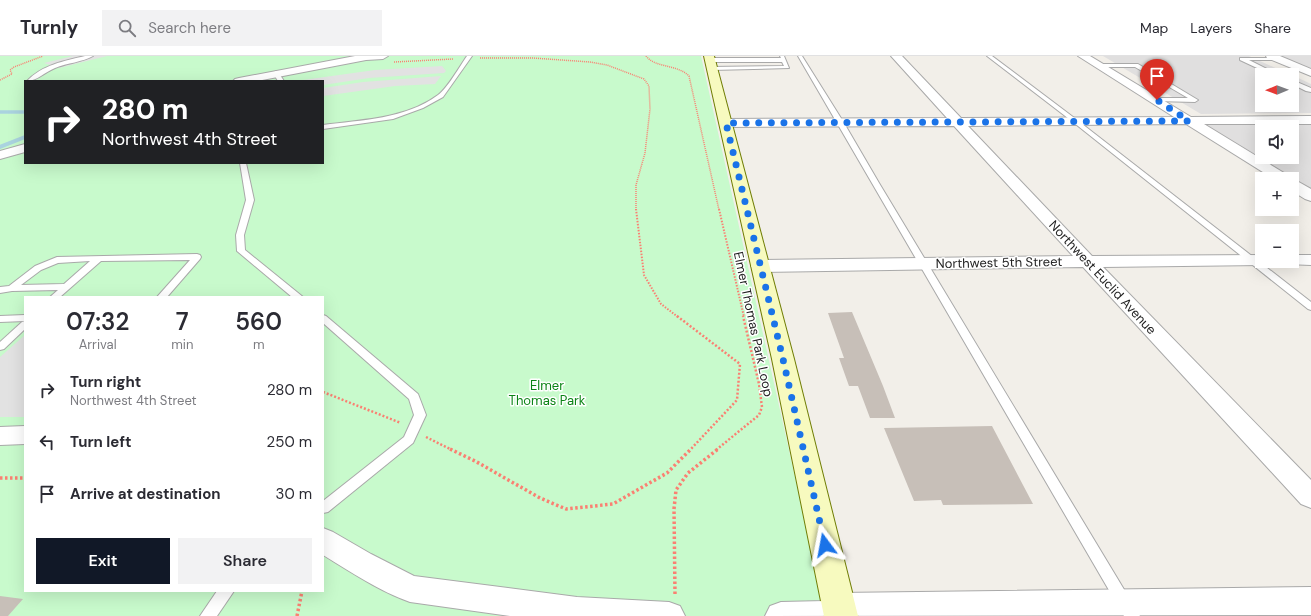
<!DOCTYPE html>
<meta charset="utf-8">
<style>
:root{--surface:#fff;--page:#f2f2f3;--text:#2b2b33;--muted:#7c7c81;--line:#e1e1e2;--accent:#111827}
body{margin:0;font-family:"DM Sans",sans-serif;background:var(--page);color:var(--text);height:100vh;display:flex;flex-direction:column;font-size:15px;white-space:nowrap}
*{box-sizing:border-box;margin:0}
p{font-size:13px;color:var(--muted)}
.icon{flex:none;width:22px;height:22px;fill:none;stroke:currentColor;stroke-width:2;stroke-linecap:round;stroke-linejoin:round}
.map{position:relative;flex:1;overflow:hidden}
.details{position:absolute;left:24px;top:240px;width:300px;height:296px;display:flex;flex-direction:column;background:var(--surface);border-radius:0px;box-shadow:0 4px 16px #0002}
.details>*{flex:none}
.guide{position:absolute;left:24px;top:24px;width:300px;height:84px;border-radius:0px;box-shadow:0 4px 16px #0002;background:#202124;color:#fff;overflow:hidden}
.needle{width:26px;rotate:269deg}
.buttons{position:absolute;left:1255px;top:12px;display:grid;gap:8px}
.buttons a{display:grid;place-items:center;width:44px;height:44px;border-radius:0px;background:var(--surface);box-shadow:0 4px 16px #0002;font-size:20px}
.pin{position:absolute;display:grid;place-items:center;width:34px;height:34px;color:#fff;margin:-41px -17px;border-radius:50% 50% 50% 0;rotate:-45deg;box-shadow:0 0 4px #0007}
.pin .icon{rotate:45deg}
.me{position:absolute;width:44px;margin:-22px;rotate:347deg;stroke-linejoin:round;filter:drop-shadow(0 0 3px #0008)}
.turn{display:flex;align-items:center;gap:14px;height:84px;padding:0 12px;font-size:18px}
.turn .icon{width:52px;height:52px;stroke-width:2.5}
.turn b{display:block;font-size:28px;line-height:34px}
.eta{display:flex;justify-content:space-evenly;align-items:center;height:68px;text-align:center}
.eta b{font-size:24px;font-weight:600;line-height:28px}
.cta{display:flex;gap:8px;margin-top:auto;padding:8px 12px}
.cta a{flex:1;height:46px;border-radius:0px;background:var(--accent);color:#fff;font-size:16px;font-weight:600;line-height:46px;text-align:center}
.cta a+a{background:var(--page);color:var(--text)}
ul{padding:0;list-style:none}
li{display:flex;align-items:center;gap:12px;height:52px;padding:0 12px}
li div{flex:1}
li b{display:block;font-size:15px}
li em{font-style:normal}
header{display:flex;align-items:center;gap:24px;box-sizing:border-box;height:56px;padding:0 20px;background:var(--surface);border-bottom:1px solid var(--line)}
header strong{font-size:19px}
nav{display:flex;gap:22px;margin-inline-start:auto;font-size:14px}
.search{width:280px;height:36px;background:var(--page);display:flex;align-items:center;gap:10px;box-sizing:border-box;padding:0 14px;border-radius:0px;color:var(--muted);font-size:15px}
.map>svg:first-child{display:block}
</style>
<header>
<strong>Turnly</strong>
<div class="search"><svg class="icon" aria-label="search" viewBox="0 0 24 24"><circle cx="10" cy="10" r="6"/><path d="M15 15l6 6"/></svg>Search here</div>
<nav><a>Map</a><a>Layers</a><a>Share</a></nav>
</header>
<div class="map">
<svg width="1311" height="560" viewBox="0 0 1311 560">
<rect width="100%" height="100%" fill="#f2efe9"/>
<g fill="#e0dfdf" fill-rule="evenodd">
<polygon points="1103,0 1249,0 1291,19 1262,19 1262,49 1292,49 1292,19 1311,28 1311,57 1201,58"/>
<polygon points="1276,0 1311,0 1311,15"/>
<path d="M1311 61V135L1191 63ZM1262 71H1292V101H1262Z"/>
</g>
<path fill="#c8facc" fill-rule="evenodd" d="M0 0H701L826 560H0ZM25 25H323V107H25ZM25 241H323V535H25Z"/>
<g fill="#e2e2e2">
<polygon points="73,0 107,0 59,12 44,7"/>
<polygon points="442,10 446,15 444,17 369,22 323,29 323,25 296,25 375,14"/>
<polygon points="441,20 435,28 395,30 323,40 323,32 363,26"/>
<polygon points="25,279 25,361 0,361 0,301"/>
</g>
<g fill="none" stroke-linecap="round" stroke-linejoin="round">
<polyline stroke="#aad3df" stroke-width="3.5" points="0,56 25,56"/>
<polyline stroke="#aad3df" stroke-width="4" points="0,91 25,81"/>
</g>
<g fill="#c7bfb8">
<polygon points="852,256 883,330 895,362 870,362 858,330 849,330 839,302 844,302 828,257"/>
<polygon points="992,370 1033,448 943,449 941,444 914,445 884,372"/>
<polygon points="0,540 23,543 8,560 0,560"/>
</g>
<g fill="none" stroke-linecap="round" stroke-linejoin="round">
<g stroke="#a9a9a9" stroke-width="2">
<g id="lane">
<path d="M85 0H93C83 6 67 7 55 12 45 16 37 25 27 25 42 9 64 5 85 0Z"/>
<path d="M467 0H472L443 41 423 52 393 63 323 73V69C361 64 406 63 438 39 447 33 460 10 467 0Z"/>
<polygon points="780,0 784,0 789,12 712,14 709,12 710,11 784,10 782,6 710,6 707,4 710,2 781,2"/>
<polygon points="798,0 802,0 844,67 879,127 1140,560 1124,560"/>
<polygon points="987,0 992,0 1077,64 1311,246 1311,254 1308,253 1073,66"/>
<polygon points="1242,2 1279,2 1279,4 1249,4 1279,19 1272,19 1240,4 1240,2"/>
<polygon points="1100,8 1138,8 1198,44 1195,46 1155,45 1154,44 1157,42 1188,42 1135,11 1098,11 1098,9"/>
<polygon points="276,15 278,16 284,25 278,25 273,17"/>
<polygon points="1292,24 1311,32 1311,36 1306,35 1292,28"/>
<polygon points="240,107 246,107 254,144 244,179 245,194 303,241 292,241 237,195 236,179 246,144"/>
<path d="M197 198 200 199 201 201 200 203 167 241H157L190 204 101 205 60 241H50L58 234 12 235 0 237V231L9 230 35 210 57 201ZM90 205 64 228 21 229 41 214 58 207Z"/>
<polygon points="25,259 25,265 0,266 0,260"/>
<polygon points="323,259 326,260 418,338 426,359 413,387 328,456 323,457 323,445 404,381 414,359 409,343 323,267"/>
<polygon points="25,265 25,273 4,293 0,294 0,286 22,266"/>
<polygon points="217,535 234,535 217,560 200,560"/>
</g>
</g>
<g stroke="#a9a9a9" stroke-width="2">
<g id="street">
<polygon points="355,0 388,0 383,3 366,4 257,25 233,25 235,23 239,22"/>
<polygon points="891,0 902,0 961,62 1174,61 1078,0 1090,0 1191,61 1311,60 1311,68 1204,68 1289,120 1292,123 1274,123 1186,68 968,70 1092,200 1262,199 1262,205 1270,205 1268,208 1262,209 1103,211 1311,424 1311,452 1301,448 1083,211 760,216 754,214 751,210 754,206 760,204 1073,200 954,70 726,71 721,70 720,67 721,64 726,63 947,62"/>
<polygon points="1266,0 1280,0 1311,13 1311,20 1267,2"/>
<polygon points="25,88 25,96 0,103 0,95"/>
<polygon points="1292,123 1297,125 1311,133 1311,145 1305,143 1292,135"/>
<polygon points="1292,199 1311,199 1311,209 1286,208 1284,205 1292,205"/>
<polygon points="25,370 25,388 0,389 0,371"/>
<path d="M323 472 333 476 371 498 414 520 577 541 669 546 680 550 685 560H510L410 546C379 535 351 516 323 499Z"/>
<polygon points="1311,531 1311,559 765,560 770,550 781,546 825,545 827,541 838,537"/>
</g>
</g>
<g stroke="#707d05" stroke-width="2">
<polygon id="secondary" points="704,0 714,0 794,303 858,560 824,560 772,303"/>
</g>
<g stroke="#fa8072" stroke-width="1.5" stroke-dasharray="1 1" stroke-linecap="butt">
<path d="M646 0C655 12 677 8 689 20L719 154"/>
<polyline points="480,2 533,2 590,6 607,9 644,23 649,30 650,53 645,97 636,129 636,154"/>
<polyline points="394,6 453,3"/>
<polyline points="0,24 12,18 10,14 14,11 43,0"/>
</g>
<g stroke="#fa8072" stroke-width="2" stroke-dasharray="1.5 1.5" stroke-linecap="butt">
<polyline points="636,153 644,219 661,248 678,261"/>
<polyline points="719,153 744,261"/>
</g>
<g stroke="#fa8072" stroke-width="2.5" stroke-dasharray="2 2" stroke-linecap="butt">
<polyline points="677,260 740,308 737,344 690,394"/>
<polyline points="323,336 401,367"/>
<polyline points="426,381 452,394"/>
<polyline points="716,394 759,359 762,351 759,328 743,260"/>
</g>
<g stroke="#fa8072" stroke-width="3.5" stroke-dasharray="2.5 2.5" stroke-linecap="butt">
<polyline points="450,393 475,405 540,442 566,453 613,448 667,417 691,393"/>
<polyline points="0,422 25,422"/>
<polyline points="675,538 674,453 676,434 688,417 718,393"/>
<polyline points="297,560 302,535"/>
</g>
<use href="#lane" fill="#fff" fill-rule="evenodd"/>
<use href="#street" fill="#fff" fill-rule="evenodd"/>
<use href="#secondary" fill="#f7fabf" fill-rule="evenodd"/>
</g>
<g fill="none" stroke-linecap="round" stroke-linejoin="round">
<polyline stroke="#1a73e8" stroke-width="7" stroke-dasharray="0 12.6" points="825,489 783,303 726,67 1189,65 1157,44"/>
</g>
<g text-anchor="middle" stroke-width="3" stroke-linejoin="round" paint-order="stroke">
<g font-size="13" fill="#222" stroke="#fff">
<text transform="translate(999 206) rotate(-1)" y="5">Northwest 5th Street</text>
<text transform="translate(1103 221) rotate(47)" y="5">Northwest Euclid Avenue</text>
<text transform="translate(754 268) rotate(78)" y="5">Elmer Thomas Park Loop</text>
</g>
<g font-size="13" fill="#0c8416" stroke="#fff">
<text x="547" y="334">Elmer<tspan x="547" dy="15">Thomas Park</tspan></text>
</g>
</g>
</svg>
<div class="buttons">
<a><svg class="needle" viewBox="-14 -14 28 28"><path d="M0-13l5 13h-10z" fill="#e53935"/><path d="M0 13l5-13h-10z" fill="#7c7c81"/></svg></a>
<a><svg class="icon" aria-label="sound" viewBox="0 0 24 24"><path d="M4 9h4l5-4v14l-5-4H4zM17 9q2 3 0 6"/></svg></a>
<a>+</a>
<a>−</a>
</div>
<div class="pin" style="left:1157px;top:44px;background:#d93025"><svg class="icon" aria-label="arrive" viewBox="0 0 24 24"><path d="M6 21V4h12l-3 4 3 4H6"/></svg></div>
<svg class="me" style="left:825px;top:489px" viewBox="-20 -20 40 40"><path d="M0-17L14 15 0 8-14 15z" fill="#1a73e8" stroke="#fff" stroke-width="4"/></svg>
<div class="guide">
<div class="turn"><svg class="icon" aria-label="right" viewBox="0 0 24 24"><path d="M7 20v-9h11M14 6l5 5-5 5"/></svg><div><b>280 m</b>Northwest 4th Street</div></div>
</div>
<section class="details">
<div class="eta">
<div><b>07:32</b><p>Arrival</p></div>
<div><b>7</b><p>min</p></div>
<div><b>560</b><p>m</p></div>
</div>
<ul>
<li><svg class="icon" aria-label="right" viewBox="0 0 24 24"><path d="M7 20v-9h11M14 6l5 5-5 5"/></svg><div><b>Turn right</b><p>Northwest 4th Street</p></div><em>280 m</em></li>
<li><svg class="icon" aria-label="left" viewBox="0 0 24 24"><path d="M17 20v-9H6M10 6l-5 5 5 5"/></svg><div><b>Turn left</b></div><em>250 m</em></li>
<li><svg class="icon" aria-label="arrive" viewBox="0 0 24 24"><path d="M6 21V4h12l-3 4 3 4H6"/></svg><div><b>Arrive at destination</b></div><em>30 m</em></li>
</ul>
<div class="cta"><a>Exit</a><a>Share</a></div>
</section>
</div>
